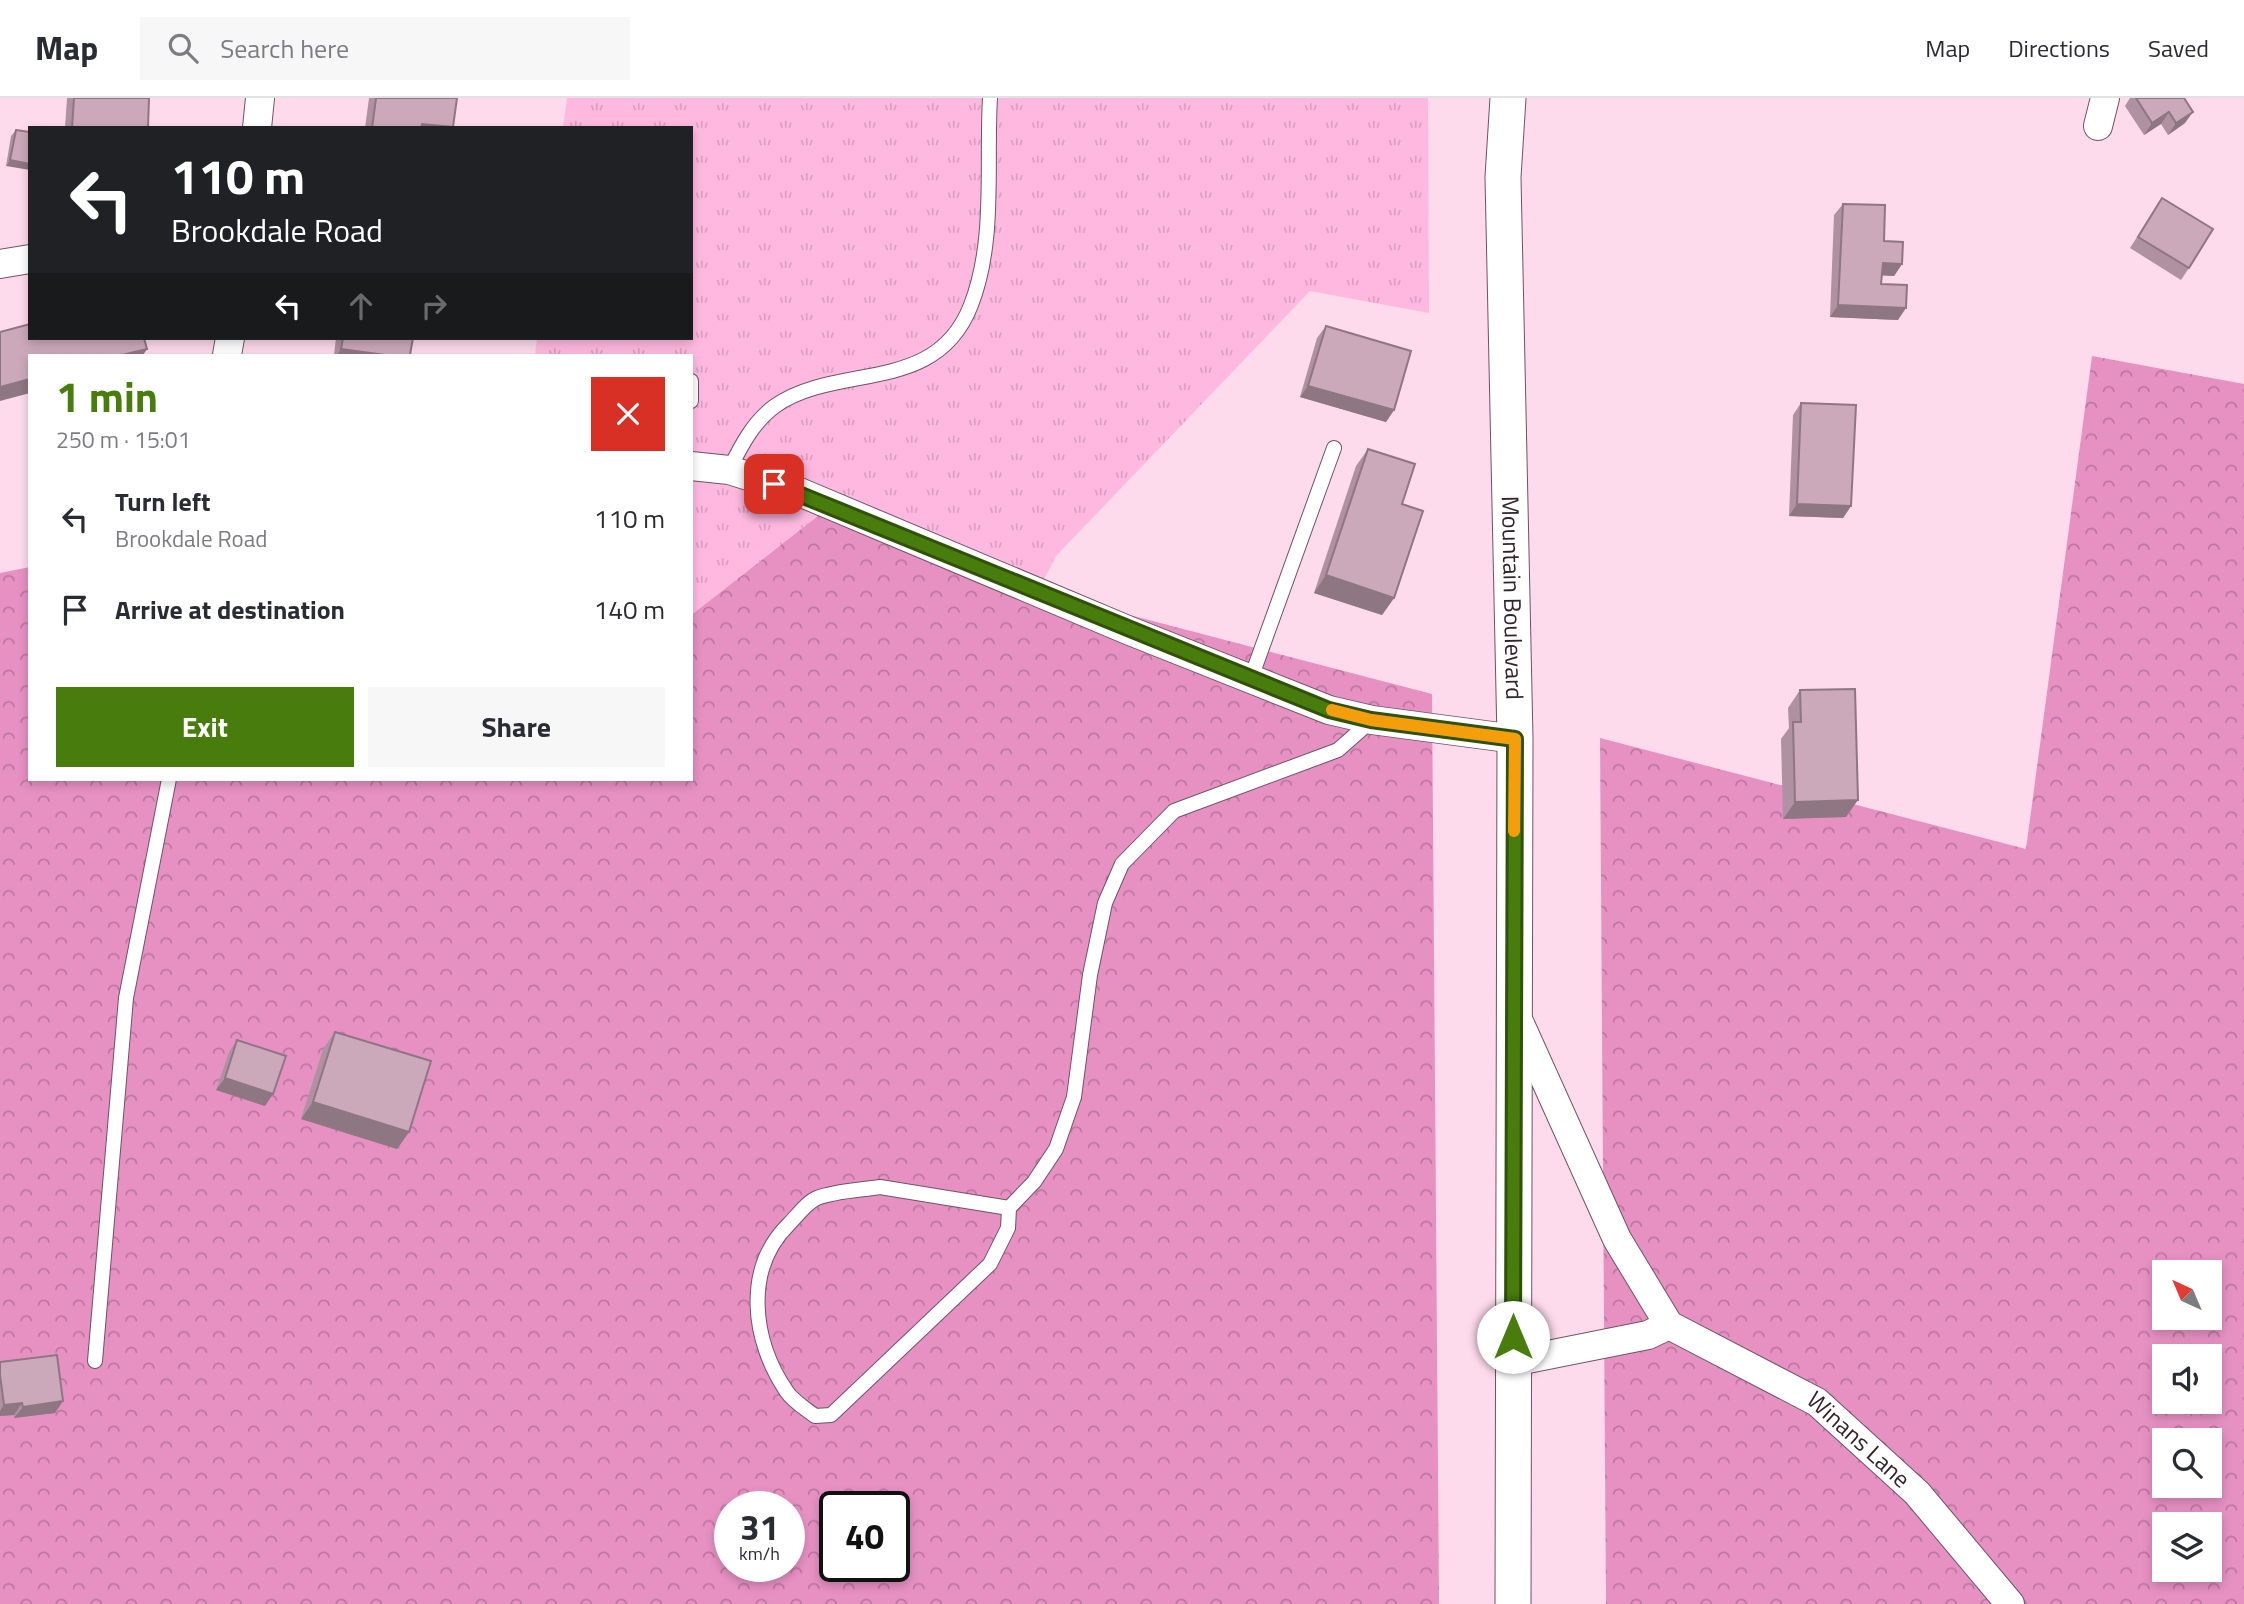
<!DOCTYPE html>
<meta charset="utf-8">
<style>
:root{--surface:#fff;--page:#f7f7f7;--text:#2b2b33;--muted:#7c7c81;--line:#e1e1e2;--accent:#487c0c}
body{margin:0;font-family:"Titillium Web",sans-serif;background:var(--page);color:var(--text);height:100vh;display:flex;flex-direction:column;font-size:26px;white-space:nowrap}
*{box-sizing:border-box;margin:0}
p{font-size:23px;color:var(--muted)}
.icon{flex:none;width:38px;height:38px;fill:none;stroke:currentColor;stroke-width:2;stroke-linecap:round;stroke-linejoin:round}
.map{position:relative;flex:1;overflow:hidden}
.drawer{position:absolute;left:28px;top:256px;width:665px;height:427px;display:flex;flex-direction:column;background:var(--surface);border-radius:0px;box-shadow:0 4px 10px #0003}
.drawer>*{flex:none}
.hud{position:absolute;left:28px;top:28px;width:665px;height:214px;border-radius:0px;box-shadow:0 4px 10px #0003;background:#202124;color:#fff;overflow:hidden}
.needle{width:46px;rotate:316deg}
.controls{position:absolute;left:2152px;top:1162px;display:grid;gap:14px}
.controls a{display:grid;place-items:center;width:70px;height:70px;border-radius:0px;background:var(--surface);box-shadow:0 4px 10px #0003;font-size:35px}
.speed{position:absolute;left:714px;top:1393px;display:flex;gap:14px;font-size:35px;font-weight:700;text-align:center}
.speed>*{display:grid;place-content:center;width:91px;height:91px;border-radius:50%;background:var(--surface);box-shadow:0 4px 10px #0003;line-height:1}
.speed small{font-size:18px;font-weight:400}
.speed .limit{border:4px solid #111;border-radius:10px;background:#fff;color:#111}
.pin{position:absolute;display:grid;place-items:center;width:60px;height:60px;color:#fff;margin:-30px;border-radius:14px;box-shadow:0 4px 10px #0006}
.me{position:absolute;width:77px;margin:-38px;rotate:0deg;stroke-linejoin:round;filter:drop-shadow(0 0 5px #0008)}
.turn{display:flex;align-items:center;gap:24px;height:147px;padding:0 28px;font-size:32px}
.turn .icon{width:91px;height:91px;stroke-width:2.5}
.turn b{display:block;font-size:49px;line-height:60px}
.lanes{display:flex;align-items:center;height:66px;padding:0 28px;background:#0003;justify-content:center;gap:35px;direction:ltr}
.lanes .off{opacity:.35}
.round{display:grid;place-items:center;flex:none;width:74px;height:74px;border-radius:0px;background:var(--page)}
.headline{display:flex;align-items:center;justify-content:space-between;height:119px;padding:0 28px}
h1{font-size:42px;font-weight:700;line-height:52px;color:var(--accent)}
.primary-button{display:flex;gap:14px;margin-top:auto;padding:14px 28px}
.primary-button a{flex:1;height:80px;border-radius:0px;background:var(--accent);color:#fff;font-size:28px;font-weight:700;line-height:80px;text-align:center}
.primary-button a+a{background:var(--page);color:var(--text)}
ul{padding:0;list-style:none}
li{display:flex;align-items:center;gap:21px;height:91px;padding:0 28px}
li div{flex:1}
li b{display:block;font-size:26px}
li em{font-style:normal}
header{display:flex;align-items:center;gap:42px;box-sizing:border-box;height:98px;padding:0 35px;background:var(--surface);border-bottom:2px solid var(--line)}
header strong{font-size:33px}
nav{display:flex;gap:38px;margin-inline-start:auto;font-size:24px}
.search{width:490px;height:63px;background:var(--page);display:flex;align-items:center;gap:18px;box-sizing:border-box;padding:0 24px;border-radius:0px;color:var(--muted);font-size:26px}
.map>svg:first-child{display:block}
</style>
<header>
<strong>Map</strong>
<div class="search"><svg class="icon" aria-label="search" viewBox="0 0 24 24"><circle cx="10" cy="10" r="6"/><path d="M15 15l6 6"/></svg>Search here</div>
<nav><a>Map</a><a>Directions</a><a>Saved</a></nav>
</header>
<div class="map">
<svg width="2244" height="1506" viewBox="0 0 2244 1506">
<defs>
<pattern id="forest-crowns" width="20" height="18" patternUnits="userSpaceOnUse" patternTransform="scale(1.75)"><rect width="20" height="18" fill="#e791c3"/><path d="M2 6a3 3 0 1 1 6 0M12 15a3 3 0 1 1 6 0" fill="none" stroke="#bc769f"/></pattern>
<pattern id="park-tufts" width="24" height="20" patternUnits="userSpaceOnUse" patternTransform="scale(1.75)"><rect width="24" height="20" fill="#ffb9e0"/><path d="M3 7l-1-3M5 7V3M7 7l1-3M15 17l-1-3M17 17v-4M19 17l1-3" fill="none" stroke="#db9fc0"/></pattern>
</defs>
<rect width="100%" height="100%" fill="#fddaec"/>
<g fill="url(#forest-crowns)" fill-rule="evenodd">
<path d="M2092 258 2244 286V1506H1606L1600 640 2026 751ZM2165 1174H2210V1220H2165ZM2165 1258H2210V1304H2165ZM2165 1342H2210V1388H2165ZM2165 1426H2210V1472H2165Z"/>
<path d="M838 402 1038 493 1432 596 1439 1506H0V475L30 469V681H691V517ZM730 1409H789V1468H730ZM835 1409H894V1468H835Z"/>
</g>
<polygon fill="url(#park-tufts)" points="567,0 1428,0 1429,215 1310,193 1056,458 1038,493 838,402 691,517 691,257 535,257 537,240 691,240 691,30 563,30"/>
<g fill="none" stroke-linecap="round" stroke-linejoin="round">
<g stroke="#705363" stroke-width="16">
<g id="service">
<polyline points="691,283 691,303"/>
<path d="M729 372C741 348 753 324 775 308 838 264 936 298 971 207 996 143 986 67 990 0"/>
<polyline points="1251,580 1334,350"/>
<path d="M880 1089 1009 1110 1008 1130 990 1166 831 1317 815 1318C806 1311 793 1303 787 1294 752 1243 743 1171 789 1126 797 1118 807 1104 817 1100 835 1093 861 1092 880 1089Z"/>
<polyline points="1009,1110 1034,1084 1056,1051 1074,999 1090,877 1105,805 1122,766 1174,713 1338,652 1372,622"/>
<polyline points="95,1263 126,900 169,681"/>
</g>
</g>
<g stroke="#705363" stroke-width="30">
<g id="minor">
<polyline points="2098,28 2105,0"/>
<polyline points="257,30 260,0"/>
<polyline points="0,166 30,161"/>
<polyline points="227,257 230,240"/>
<polyline points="691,368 729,372 797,393 1130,533 1329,612 1372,622 1515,641"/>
<path id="s1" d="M1516 917 1617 1141 1669 1227 1817 1304 1917 1395 2010 1506"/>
<polyline points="1513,1264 1648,1237 1669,1227"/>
</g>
</g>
<g stroke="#705363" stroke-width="37">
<g id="tertiary">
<path id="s2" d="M1508 0 1503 79 1515 641 1513 1506"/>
</g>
</g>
<use href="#service" stroke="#fff" stroke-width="14"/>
<use href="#minor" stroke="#fff" stroke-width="28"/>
<use href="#tertiary" stroke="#fff" stroke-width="35"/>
</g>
<g fill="#af91a1">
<polygon points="67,0 149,0 148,30 65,30"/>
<polygon points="369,0 457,0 453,30 365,30"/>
<polygon points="2130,0 2184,0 2185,25 2168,37 2161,26 2144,37 2125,8"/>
<polygon points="16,32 30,34 6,68 11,38"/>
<polygon points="2162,100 2189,170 2181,182 2130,150"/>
<polygon points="1843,106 1884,143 1902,166 1894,178 1882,177 1881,186 1898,222 1830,219 1834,117"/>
<polygon points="1326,228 1394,312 1386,324 1300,299 1317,240"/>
<polygon points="336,240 413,240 410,257 334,257"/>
<polygon points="1801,305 1851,408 1843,420 1789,418 1793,317"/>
<polygon points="1368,351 1402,406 1394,500 1382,517 1314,495 1356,368"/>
<polygon points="1800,592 1846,719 1783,721 1781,641 1789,630 1788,610"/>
<polygon points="335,934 409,1034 397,1051 301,1021 323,951"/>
<polygon points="237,942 265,1008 216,992 229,954"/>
<polygon points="0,1264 63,1303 55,1315 14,1320 14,1317 0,1318"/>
</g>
<g fill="#8e7683">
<polygon points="2169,14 2161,26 2144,37 2152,25"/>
<polygon points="2193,14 2185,25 2168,37 2176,25"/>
<polygon points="422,26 453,30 419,30"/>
<polygon points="10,62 30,66 30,72 6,68"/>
<polygon points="1883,165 1902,166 1894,178 1875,177"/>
<polygon points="1838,207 1906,210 1898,222 1830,219"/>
<polygon points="147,251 143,257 122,257"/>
<polygon points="341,251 385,257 337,257"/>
<polygon points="30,281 30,295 0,303 0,289"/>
<polygon points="1308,288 1394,312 1386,324 1300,299"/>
<polygon points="1797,406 1851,408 1843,420 1789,418"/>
<polygon points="1326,477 1394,500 1382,517 1314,495"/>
<polygon points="1858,702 1846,719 1783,721 1795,704"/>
<polygon points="225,980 273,996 265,1008 216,992"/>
<polygon points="313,1004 409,1034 397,1051 301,1021"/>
<polygon points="63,1303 55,1315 14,1320 23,1309"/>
<polygon points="22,1305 14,1317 0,1318 0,1313 4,1307"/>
</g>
<g fill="#cba9bb" stroke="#8e7683" stroke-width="2">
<polygon points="74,0 149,0 148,30 72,30"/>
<polygon points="376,0 457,0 453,29 422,26 421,30 372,30"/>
<polygon points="2136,0 2184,0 2193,14 2176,25 2169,14 2152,25"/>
<polygon points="16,32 30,34 30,66 10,62"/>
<polygon points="2162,100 2213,131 2189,170 2138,139"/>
<polygon points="1843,106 1885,107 1884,143 1903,144 1902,166 1883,165 1881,186 1907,187 1906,210 1838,207"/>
<polygon points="30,226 30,240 144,240 147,251 122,257 30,257 30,281 0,289 0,234"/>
<polygon points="1326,228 1411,253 1394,312 1308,288"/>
<polygon points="343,240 413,240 410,257 385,257 341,251"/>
<polygon points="1801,305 1856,307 1851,408 1797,406"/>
<polygon points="1368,351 1415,366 1402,406 1423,413 1394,500 1326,477"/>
<polygon points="1855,591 1858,702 1795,704 1793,624 1801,624 1800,592"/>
<polygon points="335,934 431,963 409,1034 313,1004"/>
<polygon points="237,942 286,958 273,996 225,980"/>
<polygon points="57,1257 63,1303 23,1309 22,1305 4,1307 0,1277 0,1264"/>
</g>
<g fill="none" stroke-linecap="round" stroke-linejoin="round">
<g stroke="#2f5108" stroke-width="18">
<polyline id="route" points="774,386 1329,612 1371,622 1515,641 1513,1239"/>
</g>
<use href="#route" stroke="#487c0c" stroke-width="12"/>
<polyline stroke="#f59e0b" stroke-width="12" points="1332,612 1371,622 1515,641 1514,733"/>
</g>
<g text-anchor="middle" stroke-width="5" stroke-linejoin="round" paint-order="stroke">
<g font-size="24" fill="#31242b" stroke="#fceef5">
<text dy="8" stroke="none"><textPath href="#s2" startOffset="500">Mountain Boulevard</textPath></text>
<text dy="8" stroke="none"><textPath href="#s1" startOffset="569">Winans Lane</textPath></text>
</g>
</g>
</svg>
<div class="controls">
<a><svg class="needle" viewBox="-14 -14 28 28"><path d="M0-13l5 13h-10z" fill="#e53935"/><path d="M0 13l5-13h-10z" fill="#7c7c81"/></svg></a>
<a><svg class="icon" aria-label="sound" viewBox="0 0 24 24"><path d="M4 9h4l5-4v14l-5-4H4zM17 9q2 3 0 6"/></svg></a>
<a><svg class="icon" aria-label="search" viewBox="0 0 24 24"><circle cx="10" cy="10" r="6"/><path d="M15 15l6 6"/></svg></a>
<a><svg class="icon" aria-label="layers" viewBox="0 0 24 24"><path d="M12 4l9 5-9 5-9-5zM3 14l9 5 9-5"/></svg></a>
</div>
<div class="speed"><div>31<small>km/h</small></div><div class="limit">40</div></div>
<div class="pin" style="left:774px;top:386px;background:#d93025"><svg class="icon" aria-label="arrive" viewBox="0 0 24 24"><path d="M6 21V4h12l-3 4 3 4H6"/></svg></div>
<svg class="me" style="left:1513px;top:1239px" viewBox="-20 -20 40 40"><circle r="19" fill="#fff"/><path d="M0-13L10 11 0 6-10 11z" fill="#487c0c"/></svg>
<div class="hud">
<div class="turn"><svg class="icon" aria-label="left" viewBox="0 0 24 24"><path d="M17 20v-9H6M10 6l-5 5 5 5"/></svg><div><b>110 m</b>Brookdale Road</div></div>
<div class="lanes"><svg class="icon" aria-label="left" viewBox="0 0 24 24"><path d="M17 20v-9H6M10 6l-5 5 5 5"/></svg><svg class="icon off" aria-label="ahead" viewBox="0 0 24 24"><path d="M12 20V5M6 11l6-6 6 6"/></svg><svg class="icon off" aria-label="right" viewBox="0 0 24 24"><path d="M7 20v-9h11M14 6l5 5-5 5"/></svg></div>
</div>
<section class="drawer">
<div class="headline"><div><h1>1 min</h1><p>250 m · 15:01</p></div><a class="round" style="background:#d93025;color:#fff"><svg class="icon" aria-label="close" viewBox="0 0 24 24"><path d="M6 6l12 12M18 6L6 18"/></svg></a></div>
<ul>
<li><svg class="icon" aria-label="left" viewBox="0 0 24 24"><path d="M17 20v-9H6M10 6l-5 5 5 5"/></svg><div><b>Turn left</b><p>Brookdale Road</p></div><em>110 m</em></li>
<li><svg class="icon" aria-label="arrive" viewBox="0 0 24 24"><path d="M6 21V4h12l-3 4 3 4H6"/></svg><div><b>Arrive at destination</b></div><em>140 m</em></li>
</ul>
<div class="primary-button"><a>Exit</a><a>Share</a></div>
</section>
</div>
